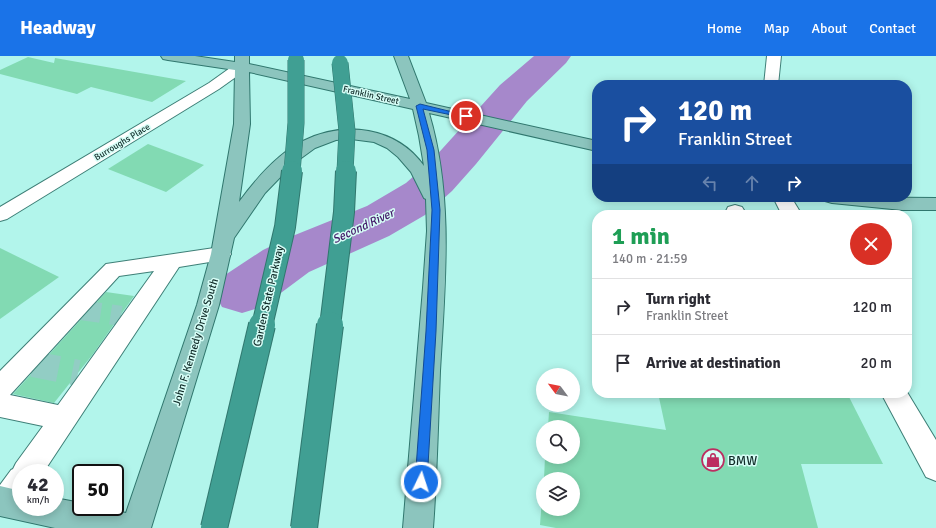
<!DOCTYPE html>
<meta charset="utf-8">
<style>
:root{--surface:#fff;--page:#f7f7f7;--text:#2b2b33;--muted:#7c7c81;--line:#e1e1e2;--accent:#1a73e8}
body{margin:0;font-family:Signika,sans-serif;background:var(--page);color:var(--text);height:100vh;display:flex;flex-direction:column;font-size:15px;white-space:nowrap}
*{box-sizing:border-box;margin:0}
p{font-size:13px;color:var(--muted)}
.icon{flex:none;width:22px;height:22px;fill:none;stroke:currentColor;stroke-width:2;stroke-linecap:round;stroke-linejoin:round}
.map{position:relative;flex:1;overflow:hidden}
.panel{position:absolute;left:592px;top:154px;width:320px;height:188px;display:flex;flex-direction:column;background:var(--surface);border-radius:16px;box-shadow:0 2px 10px #0003}
.panel>*{flex:none}
.top-card{position:absolute;left:592px;top:24px;width:320px;height:122px;border-radius:16px;box-shadow:0 2px 10px #0003;background:#1a4fa0;color:#fff;overflow:hidden}
.needle{width:26px;rotate:302deg}
.controls{position:absolute;left:536px;top:312px;display:grid;gap:8px}
.controls a{display:grid;place-items:center;width:44px;height:44px;border-radius:50%;background:var(--surface);box-shadow:0 2px 10px #0003;font-size:20px}
.speed{position:absolute;left:12px;top:408px;display:flex;gap:8px;font-size:20px;font-weight:700;text-align:center}
.speed>*{display:grid;place-content:center;width:52px;height:52px;border-radius:50%;background:var(--surface);box-shadow:0 2px 10px #0003;line-height:1}
.speed small{font-size:10px;font-weight:400}
.speed .limit{border:2px solid #111;border-radius:6px;background:#fff;color:#111}
.pin{position:absolute;display:grid;place-items:center;width:34px;height:34px;color:#fff;margin:-17px;border:2px solid #fff;border-radius:50%;box-shadow:0 1px 4px #0007}
.me{position:absolute;width:44px;margin:-22px;rotate:4deg;stroke-linejoin:round;filter:drop-shadow(0 0 3px #0008)}
.turn{display:flex;align-items:center;gap:14px;height:84px;padding:0 20px;font-size:18px}
.turn .icon{width:52px;height:52px;stroke-width:2.5}
.turn b{display:block;font-size:28px;line-height:34px}
.lanes{display:flex;align-items:center;height:38px;padding:0 20px;background:#0003;justify-content:center;gap:20px;direction:ltr}
.lanes .off{opacity:.35}
.round{display:grid;place-items:center;flex:none;width:42px;height:42px;border-radius:21px;background:var(--page)}
.headline{display:flex;align-items:center;justify-content:space-between;height:68px;padding:0 20px}
h1{font-size:24px;font-weight:800;line-height:30px;color:#1e9e55}
ul{padding:0;list-style:none}
li{display:flex;align-items:center;gap:12px;height:56px;padding:0 20px;border-top:1px solid var(--line)}
li div{flex:1}
li b{display:block;font-size:15px}
li em{font-style:normal}
header{display:flex;align-items:center;gap:24px;box-sizing:border-box;height:56px;padding:0 20px;background:var(--accent);color:#fff}
header strong{font-size:19px}
nav{display:flex;gap:22px;margin-inline-start:auto;font-size:14px}
.map>svg:first-child{display:block}
</style>
<header>
<strong>Headway</strong>
<nav><a>Home</a><a>Map</a><a>About</a><a>Contact</a></nav>
</header>
<div class="map">
<svg width="936" height="472" viewBox="0 0 936 472">
<rect width="100%" height="100%" fill="#b2f5eb"/>
<g fill="none" stroke-linecap="round" stroke-linejoin="round">
<polygon fill="#a688cb" fill-rule="evenodd" points="534,0 571,0 566,7 527,45 476,108 452,135 425,159 389,180 309,216 262,251 242,257 222,251 214,236 222,221 263,194 290,181 367,150 406,127 433,103 500,29"/>
</g>
<g fill="#82dab3">
<polygon points="28,1 54,7 55,2 186,25 152,46 91,31 77,38 0,18 0,14"/>
<polygon points="148,88 204,109 166,136 108,113"/>
<polygon points="0,192 59,221 0,263"/>
<polygon points="106,236 134,240 93,298 54,347 13,338"/>
<polygon points="658,337 847,337 883,408 801,408 818,472 556,472 540,469 543,430 543,453 573,453 573,423 544,423 545,401 573,401 573,371 548,371 549,356 666,374"/>
</g>
<g fill="none" stroke-linecap="round" stroke-linejoin="round">
<polyline stroke="#92cdc4" stroke-width="20" stroke-dasharray="20 10" stroke-linecap="butt" points="81,254 121,260"/>
<polyline stroke="#92cdc4" stroke-width="26" stroke-dasharray="26 14" stroke-linecap="butt" points="33,308 78,317"/>
<g stroke="#3e7f77" stroke-width="2">
<g id="minor">
<polygon points="767,0 781,0 778,29 764,29"/>
<polygon points="242,6 247,7 249,10 247,13 219,33 7,163 0,165 0,151 209,27 237,7"/>
<polygon points="773,141 791,141 802,159 782,159"/>
<polygon points="735,149 742,151 747,159 727,159 726,155 728,151"/>
<path d="M221 191 228 193 231 198 228 203 179 211 43 417H21V450L17 457 6 461 0 458V429L11 414 13 413 16 407 43 370 0 361V315L106 208ZM154 215 58 349 10 339 119 220Z"/>
<polygon points="907,336 936,384 936,425 926,421 881,337 907,337"/>
</g>
</g>
<g stroke="#30776e" stroke-width="2">
<g id="major">
<path d="M161 0H195L235 6V0H249V8L410 43 394 0H408L426 47 597 85V95L429 57C454 141 445 228 440 315 438 367 437 420 433 472H403L423 232 427 175 426 143 424 142 411 116 398 101 387 92 374 86 351 83 336 84 315 92 293 108 265 137 234 182 219 249 151 472H55L0 460V430L21 435V451H55V442L81 447V451H98L126 457 197 249 211 198 234 68 235 14 168 4 163 3ZM249 16 413 53 419 80 424 110C397 71 344 64 303 85 277 98 256 123 239 146L250 68Z"/>
<polygon points="823,141 936,142 936,154 902,154 832,147 825,145"/>
</g>
</g>
<use href="#minor" fill="#fff" fill-rule="evenodd"/>
<use href="#major" fill="#8cc5be" fill-rule="evenodd"/>
<g stroke="#30776e" stroke-width="17" stroke-linecap="butt">
<g id="highway-bridge-far2">
<polyline points="340,7 347,75 345,116"/>
<polyline points="292,116 296,67 296,4"/>
</g>
</g>
<g stroke="#30776e" stroke-width="22" stroke-linecap="butt">
<g id="highway-bridge-far1">
<polyline points="262,270 285,171 292,115"/>
<polyline points="330,270 344,156 346,115"/>
</g>
</g>
<g stroke="#30776e" stroke-width="28" stroke-linecap="butt">
<g id="highway-bridge">
<polyline points="214,472 262,269"/>
<polyline points="304,472 330,269"/>
</g>
</g>
<use href="#highway-bridge-far2" stroke="#409f93" stroke-width="16"/>
<use href="#highway-bridge-far1" stroke="#409f93" stroke-width="20"/>
<use href="#highway-bridge" stroke="#409f93" stroke-width="26"/>
</g>
<polygon fill="#1a73e8" stroke="#114b97" points="420,48 469,60 466,62 423,53 434,94 440,154 436,275 427,426 425,430 421,432 417,430 415,426 426,275 432,154 427,94 416,50"/>
<defs>
<g id="shop-ring" transform="scale(1.15)"><circle r="9.5" fill="#d6fdf6" stroke="#bc2e61" stroke-width="1.5"/><path d="M-5-2.5h2.3a2.7 3.5 0 0 1 5.4 0H5L5.5 6h-11ZM-1.5-2.5h3a1.5 2.3 0 0 0-3 0Z" fill="#bc2e61"/></g>
</defs>
<g fill-rule="evenodd">
<use href="#shop-ring" x="713" y="404"/>
</g>
<g text-anchor="middle" stroke-width="3" stroke-linejoin="round" paint-order="stroke">
<g font-size="9" fill="#112c29" stroke="#d6fdf6">
<text transform="translate(371 39) rotate(13)" y="3">Franklin Street</text>
<text transform="translate(122 86) rotate(-31)" y="3">Burroughs Place</text>
</g>
<g font-size="11" fill="#112c29" stroke="#d6fdf6">
<text transform="translate(268 240) rotate(-77)" y="4">Garden State Parkway</text>
<text transform="translate(195 286) rotate(-73)" y="4">John F. Kennedy Drive South</text>
</g>
<g font-size="12" font-style="italic" fill="#421767" stroke="#d6fdf6">
<text transform="translate(363 170) rotate(-25)" y="4">Second River</text>
</g>
<g font-size="13" fill="#112c29" stroke="#d6fdf6" text-anchor="start">
<text x="728" y="409">BMW</text>
</g>
</g>
</svg>
<div class="controls">
<a><svg class="needle" viewBox="-14 -14 28 28"><path d="M0-13l5 13h-10z" fill="#e53935"/><path d="M0 13l5-13h-10z" fill="#7c7c81"/></svg></a>
<a><svg class="icon" aria-label="search" viewBox="0 0 24 24"><circle cx="10" cy="10" r="6"/><path d="M15 15l6 6"/></svg></a>
<a><svg class="icon" aria-label="layers" viewBox="0 0 24 24"><path d="M12 4l9 5-9 5-9-5zM3 14l9 5 9-5"/></svg></a>
</div>
<div class="speed"><div>42<small>km/h</small></div><div class="limit">50</div></div>
<div class="pin" style="left:466px;top:60px;background:#d93025"><svg class="icon" aria-label="arrive" viewBox="0 0 24 24"><path d="M6 21V4h12l-3 4 3 4H6"/></svg></div>
<svg class="me" style="left:421px;top:426px" viewBox="-20 -20 40 40"><circle r="17" fill="#1a73e8" stroke="#fff" stroke-width="3"/><path d="M0-11L8 9 0 5-8 9z" fill="#fff"/></svg>
<div class="top-card">
<div class="turn"><svg class="icon" aria-label="right" viewBox="0 0 24 24"><path d="M7 20v-9h11M14 6l5 5-5 5"/></svg><div><b>120 m</b>Franklin Street</div></div>
<div class="lanes"><svg class="icon off" aria-label="left" viewBox="0 0 24 24"><path d="M17 20v-9H6M10 6l-5 5 5 5"/></svg><svg class="icon off" aria-label="ahead" viewBox="0 0 24 24"><path d="M12 20V5M6 11l6-6 6 6"/></svg><svg class="icon" aria-label="right" viewBox="0 0 24 24"><path d="M7 20v-9h11M14 6l5 5-5 5"/></svg></div>
</div>
<section class="panel">
<div class="headline"><div><h1>1 min</h1><p>140 m · 21:59</p></div><a class="round" style="background:#d93025;color:#fff"><svg class="icon" aria-label="close" viewBox="0 0 24 24"><path d="M6 6l12 12M18 6L6 18"/></svg></a></div>
<ul>
<li><svg class="icon" aria-label="right" viewBox="0 0 24 24"><path d="M7 20v-9h11M14 6l5 5-5 5"/></svg><div><b>Turn right</b><p>Franklin Street</p></div><em>120 m</em></li>
<li><svg class="icon" aria-label="arrive" viewBox="0 0 24 24"><path d="M6 21V4h12l-3 4 3 4H6"/></svg><div><b>Arrive at destination</b></div><em>20 m</em></li>
</ul>
</section>
</div>
